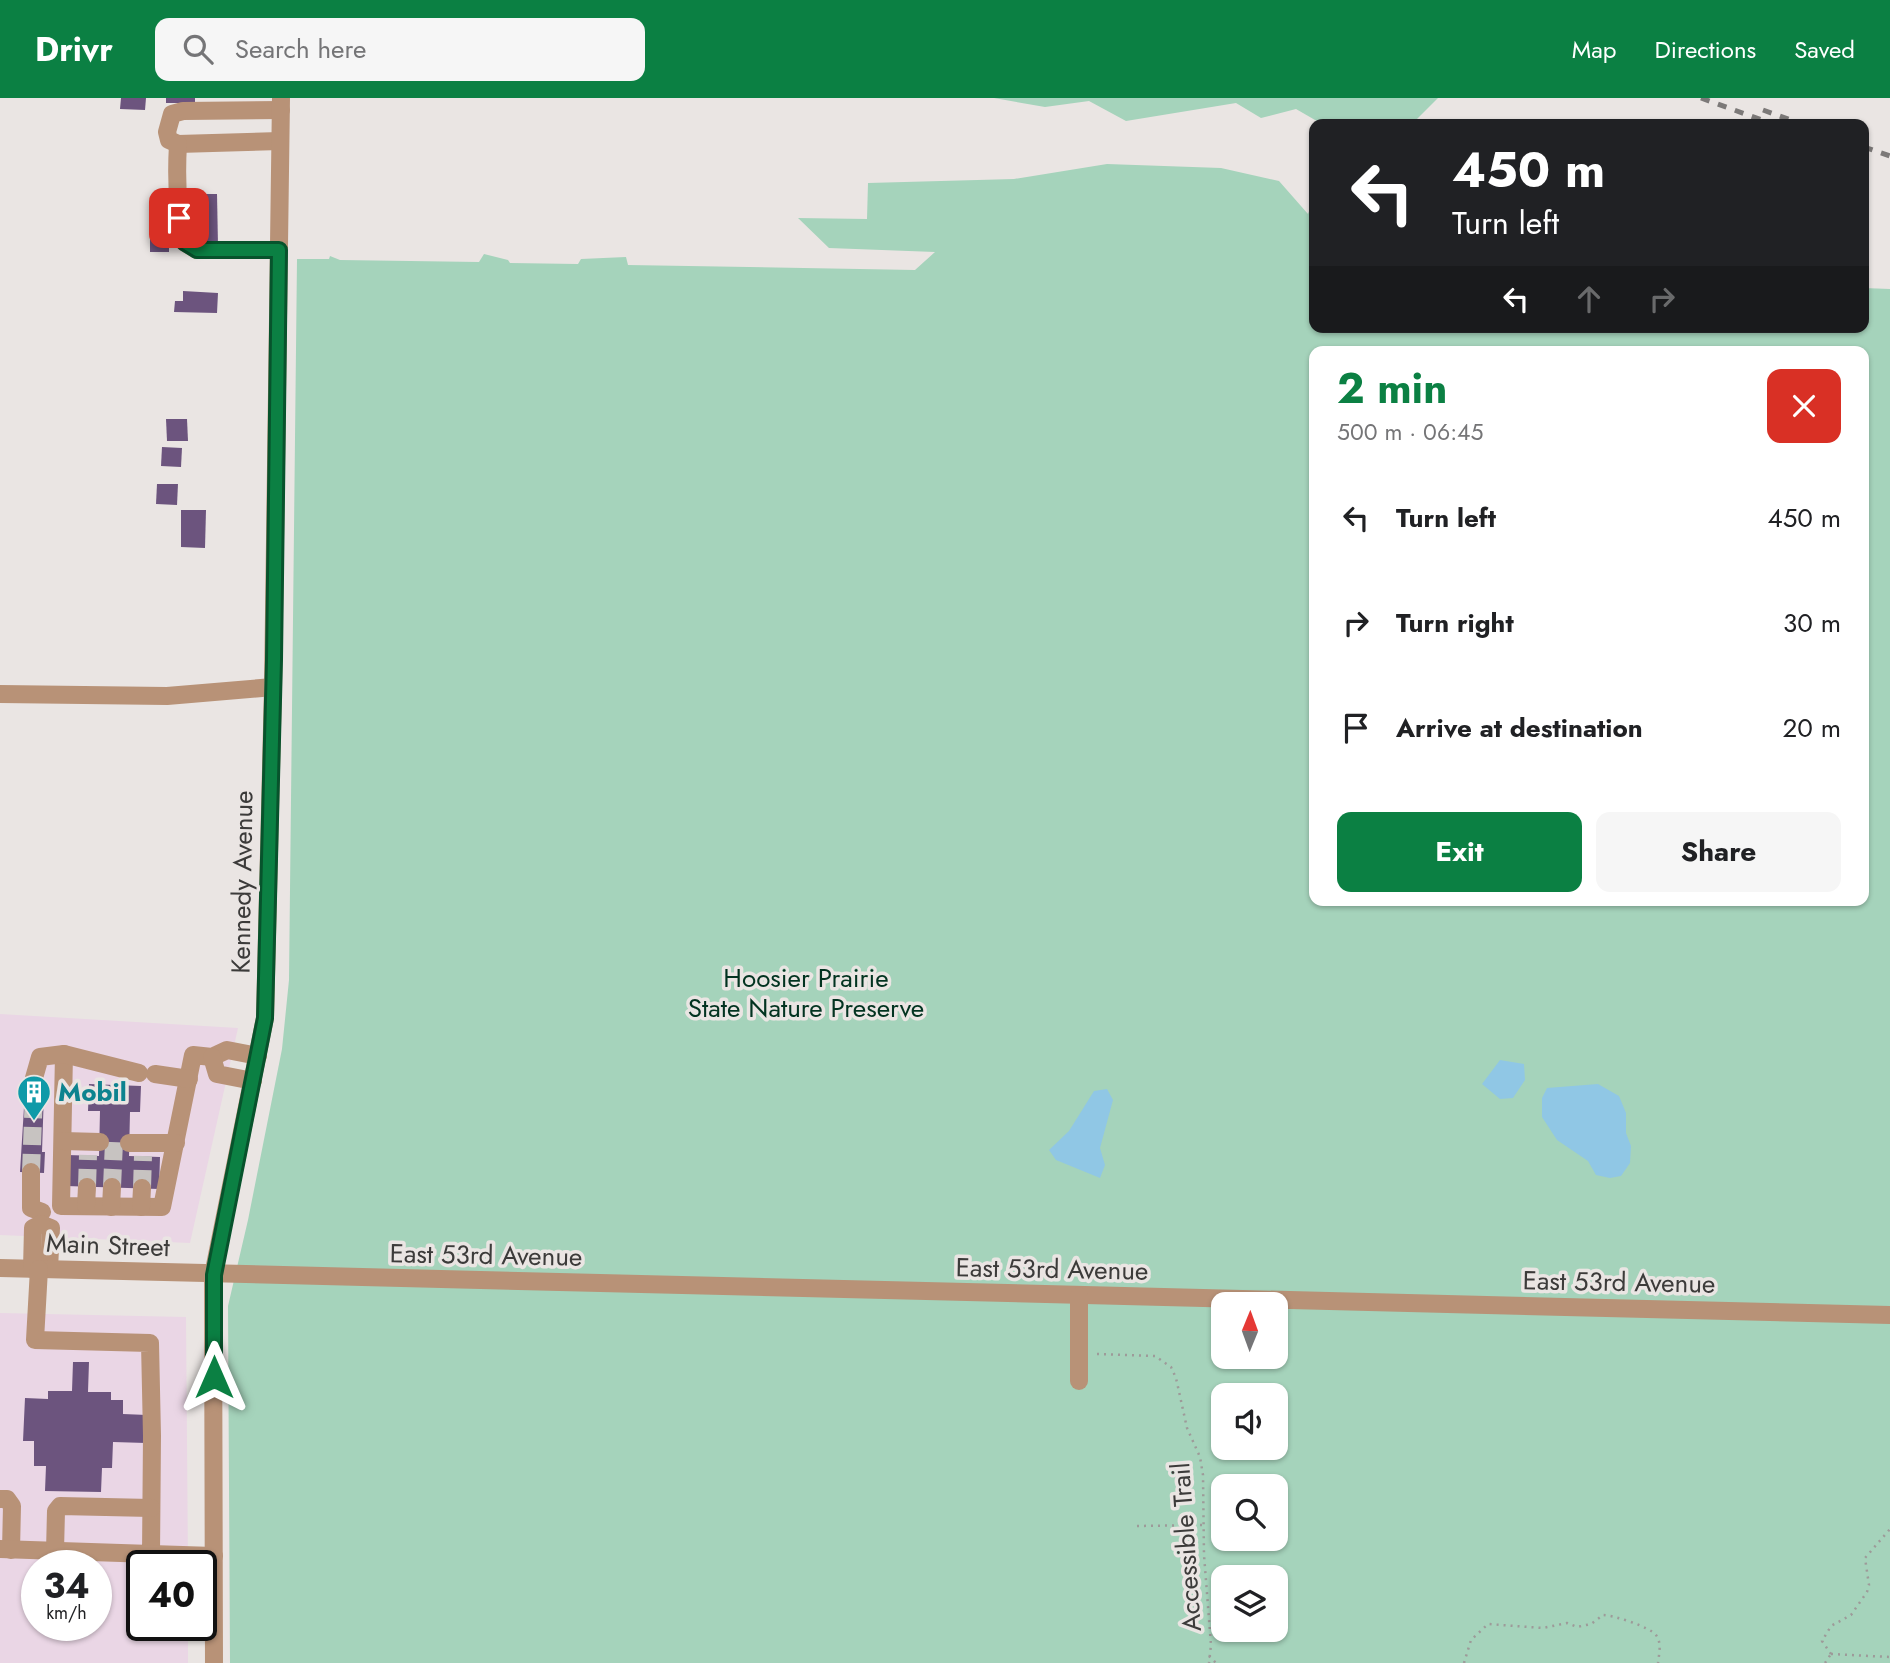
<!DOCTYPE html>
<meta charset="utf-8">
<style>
:root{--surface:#fff;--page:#f6f6f6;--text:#202124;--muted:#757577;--accent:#0b8043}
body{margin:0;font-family:Jost,sans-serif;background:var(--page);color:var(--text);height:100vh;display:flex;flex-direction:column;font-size:26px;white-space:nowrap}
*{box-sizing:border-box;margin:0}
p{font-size:23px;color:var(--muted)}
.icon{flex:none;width:38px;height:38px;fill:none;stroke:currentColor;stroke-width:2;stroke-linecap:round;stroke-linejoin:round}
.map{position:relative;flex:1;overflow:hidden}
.drawer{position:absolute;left:1309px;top:248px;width:560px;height:560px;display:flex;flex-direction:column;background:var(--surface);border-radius:14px;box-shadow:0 2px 5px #0004}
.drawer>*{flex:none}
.hud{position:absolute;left:1309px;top:21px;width:560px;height:214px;border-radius:14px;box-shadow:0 2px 5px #0004;background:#202124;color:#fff;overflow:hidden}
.needle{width:46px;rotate:1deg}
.buttons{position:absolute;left:1211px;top:1194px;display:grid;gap:14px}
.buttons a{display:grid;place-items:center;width:77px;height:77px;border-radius:14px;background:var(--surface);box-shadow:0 2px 5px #0004;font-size:35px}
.speed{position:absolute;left:21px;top:1452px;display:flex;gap:14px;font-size:35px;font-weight:700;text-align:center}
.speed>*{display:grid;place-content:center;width:91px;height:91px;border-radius:50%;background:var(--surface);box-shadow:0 2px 5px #0004;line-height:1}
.speed small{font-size:18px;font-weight:400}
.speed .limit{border:4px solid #111;border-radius:10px;background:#fff;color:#111}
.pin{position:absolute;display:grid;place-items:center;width:60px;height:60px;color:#fff;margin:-30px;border-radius:14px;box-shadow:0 4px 10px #0006}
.me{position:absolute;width:77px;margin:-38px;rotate:0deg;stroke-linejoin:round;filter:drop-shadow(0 0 5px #0008)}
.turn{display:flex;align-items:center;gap:24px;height:147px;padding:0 28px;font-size:32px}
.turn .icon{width:91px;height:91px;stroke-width:2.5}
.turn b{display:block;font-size:49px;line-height:60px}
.lanes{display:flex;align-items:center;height:66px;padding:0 28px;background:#0003;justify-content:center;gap:35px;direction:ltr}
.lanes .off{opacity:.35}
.round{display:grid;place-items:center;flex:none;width:74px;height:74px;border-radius:14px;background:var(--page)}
.overview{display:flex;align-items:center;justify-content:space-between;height:119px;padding:0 28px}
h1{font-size:42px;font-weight:700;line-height:52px;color:var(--accent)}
.primary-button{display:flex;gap:14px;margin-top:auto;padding:14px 28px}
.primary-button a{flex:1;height:80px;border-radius:14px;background:var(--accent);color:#fff;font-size:28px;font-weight:700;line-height:80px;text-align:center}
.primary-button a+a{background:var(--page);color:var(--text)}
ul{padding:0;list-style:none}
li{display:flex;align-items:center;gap:21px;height:105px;padding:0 28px}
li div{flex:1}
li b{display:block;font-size:26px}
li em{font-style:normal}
header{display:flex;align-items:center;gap:42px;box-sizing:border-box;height:98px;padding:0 35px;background:var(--accent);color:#fff}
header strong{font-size:33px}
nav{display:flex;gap:38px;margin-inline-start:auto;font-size:24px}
.search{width:490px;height:63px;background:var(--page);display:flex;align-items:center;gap:18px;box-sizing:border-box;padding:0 24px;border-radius:14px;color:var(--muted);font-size:26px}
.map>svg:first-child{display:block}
</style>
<header>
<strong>Drivr</strong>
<div class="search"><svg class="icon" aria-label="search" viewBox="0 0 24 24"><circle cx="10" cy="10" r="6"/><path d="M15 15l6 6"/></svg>Search here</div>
<nav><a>Map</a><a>Directions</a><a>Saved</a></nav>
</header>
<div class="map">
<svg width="1890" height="1565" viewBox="0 0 1890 1565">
<rect width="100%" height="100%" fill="#eae5e3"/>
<g fill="#ead6e5" fill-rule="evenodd">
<polygon points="0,916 238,930 190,1145 0,1137"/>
<path d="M0 1215 186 1219 188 1468H142V1528H188V1565H0ZM37 1468H96V1528H37Z"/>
</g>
<g fill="#a5d3bb" fill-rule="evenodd">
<polygon points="994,0 1438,0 1412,26 1322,26 1296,11 1261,20 1236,5 1126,23 1089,3 1045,9"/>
<path d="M1107 66 1221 70 1279 83 1308 116 1314 99V229H1864V190L1890 191V1565H230L228 1208 248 1122 282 951 289 882 297 161H329L330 158 340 162 479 164 484 156 508 162 510 165 578 166 581 161 626 159 628 167 915 172 935 154 829 150 798 120 867 121 868 85 1014 81ZM1314 254H1864V803H1314ZM1223 1206H1276V1258H1223ZM1223 1297H1276V1349H1223ZM1223 1388H1276V1440H1223ZM1223 1479H1276V1531H1223Z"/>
</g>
<g fill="#90c7e5">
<polygon points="1500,962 1524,966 1525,982 1513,1000 1500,1001 1482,986"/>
<polygon points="1598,986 1619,998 1626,1015 1626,1035 1631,1048 1630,1065 1621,1078 1610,1080 1596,1077 1588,1063 1557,1042 1542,1019 1542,1000 1547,990"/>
<polygon points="1107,991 1113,1002 1100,1050 1105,1067 1100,1080 1056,1062 1049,1052 1069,1033 1094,993"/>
</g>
<g fill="#6c547e">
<polygon points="121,0 146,0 145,12 120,11"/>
<rect x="166" y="0" width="29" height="5"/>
<polygon points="194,96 217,96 218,148 194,148"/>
<rect x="150" y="129" width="19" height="25"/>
<polygon points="183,193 218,195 217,215 174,214 175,203 183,203"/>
<polygon points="166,321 187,321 188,343 167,343"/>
<polygon points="162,349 182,350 181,369 161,368"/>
<polygon points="157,386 178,386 177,407 156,406"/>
<polygon points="181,412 206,412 205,450 181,449"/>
<polygon points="89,986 141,988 140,1014 130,1014 129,1058 160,1059 159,1091 66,1088 67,1057 99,1058 100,1013 88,1013"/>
<polygon points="25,993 44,994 42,1054 45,1054 44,1075 20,1074"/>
<polygon points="73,1264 89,1264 88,1294 111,1294 111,1302 123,1302 123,1316 147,1317 146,1345 113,1344 112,1370 102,1370 101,1394 45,1393 46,1368 34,1368 34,1343 23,1343 25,1300 48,1301 48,1293 72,1293"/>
</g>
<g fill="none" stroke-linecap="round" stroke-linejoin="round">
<g stroke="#c7c3c1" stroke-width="18" stroke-dasharray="18 9" stroke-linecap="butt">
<polyline points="31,1074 34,994"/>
<polyline points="87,1089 88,1057"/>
<polyline points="112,1089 114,1044"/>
<polyline points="142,1090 143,1058"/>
</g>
<g stroke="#9d9a99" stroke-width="2.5" stroke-dasharray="2 5" stroke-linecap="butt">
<polyline points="1097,1256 1155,1258 1171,1269 1176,1280 1187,1330 1200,1359 1203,1377 1204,1457 1211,1547 1209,1565"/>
<polyline points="1137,1428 1204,1427"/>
<polyline points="1831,1556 1822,1543 1831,1528 1851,1517 1867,1494 1869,1487 1865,1460 1890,1431"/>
<polyline points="1831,1556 1890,1559"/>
<polyline points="1209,1558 1216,1565"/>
<path d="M1464 1565 1471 1542 1488 1526 1543 1530 1567 1525 1577 1529 1591 1526 1603 1517C1613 1517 1650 1529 1656 1537 1662 1545 1659 1556 1658 1565"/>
<polyline points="1825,1565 1831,1556"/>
</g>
<g stroke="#b89277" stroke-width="18">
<polyline points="280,43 178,46 169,42 167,34 172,16 183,13 281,12"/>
<path d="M178 46C176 80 177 111 184 144L197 152H279"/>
<polyline points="0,596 167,598 273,589"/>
<polyline points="64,956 61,1108 162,1109 193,957 212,959 227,952 258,958"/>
<polyline points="212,959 217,976 253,983"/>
<polyline points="155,976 189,981"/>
<polyline points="34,994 34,980 40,959 64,956 139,975"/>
<polyline points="63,1043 100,1044"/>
<polyline points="129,1045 176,1045"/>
<polyline points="31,1074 31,1110 42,1114"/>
<polyline points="86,1108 87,1089"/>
<polyline points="111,1109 112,1089"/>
<polyline points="141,1109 142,1090"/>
<polyline points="41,1126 51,1130 49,1171"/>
<polyline points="0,1170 1890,1217"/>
<polyline points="32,1171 33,1130 41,1126"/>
<polyline points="1079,1283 1079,1198"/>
<polyline points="0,1401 7,1401 12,1408 11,1452"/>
<polyline points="0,1451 151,1456 152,1338 150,1245 35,1242 39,1171"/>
<polyline points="55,1453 56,1413 60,1408 151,1410"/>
<polyline points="151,1456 214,1458"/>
<polyline points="214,1565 213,1177 265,920 273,589 281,0"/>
</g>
<g stroke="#7c7978" stroke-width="5" stroke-dasharray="9 9" stroke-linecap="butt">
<polyline points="1701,0 1773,26"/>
<polyline points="1763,12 1802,26"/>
<polyline points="1864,49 1890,58"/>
</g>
</g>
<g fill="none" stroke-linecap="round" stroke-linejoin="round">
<g stroke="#07532c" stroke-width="18">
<polyline id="route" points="179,120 184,144 197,152 279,152 274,562 265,920 214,1177 214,1279"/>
</g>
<use href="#route" stroke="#0b8043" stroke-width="12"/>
</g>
<defs>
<g id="building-pin" transform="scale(1.75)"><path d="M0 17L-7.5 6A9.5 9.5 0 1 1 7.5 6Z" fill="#0f9aa8" stroke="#eae5e3"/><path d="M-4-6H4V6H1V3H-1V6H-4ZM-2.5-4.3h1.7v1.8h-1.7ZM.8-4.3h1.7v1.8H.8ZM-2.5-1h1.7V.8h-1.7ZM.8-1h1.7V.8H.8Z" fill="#fff"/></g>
</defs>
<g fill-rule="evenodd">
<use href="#building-pin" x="34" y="994"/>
</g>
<g text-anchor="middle" stroke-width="7" stroke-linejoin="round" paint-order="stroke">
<g font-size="26" fill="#3c3b3a" stroke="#eae5e3">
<text transform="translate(242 784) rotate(-89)" y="9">Kennedy Avenue</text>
<text transform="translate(108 1147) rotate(2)" y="9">Main Street</text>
<text transform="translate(486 1157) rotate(1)" y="9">East 53rd Avenue</text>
<text transform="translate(1052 1171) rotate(1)" y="9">East 53rd Avenue</text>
<text transform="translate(1619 1184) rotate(1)" y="9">East 53rd Avenue</text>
<text transform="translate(1186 1449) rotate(-94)" y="9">Accessible Trail</text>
</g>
<g font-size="26" fill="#023320" stroke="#eae5e3">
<text x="806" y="889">Hoosier Prairie<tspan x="806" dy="30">State Nature Preserve</tspan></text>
</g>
<g font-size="26" font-weight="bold" fill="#0d838f" stroke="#eae5e3" text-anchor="start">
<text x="58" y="1003">Mobil</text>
</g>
</g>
</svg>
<div class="buttons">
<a><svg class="needle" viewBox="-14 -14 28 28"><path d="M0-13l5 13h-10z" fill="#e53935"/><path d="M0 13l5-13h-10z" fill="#757577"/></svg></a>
<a><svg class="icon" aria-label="sound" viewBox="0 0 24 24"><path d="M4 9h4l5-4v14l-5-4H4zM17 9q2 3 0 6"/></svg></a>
<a><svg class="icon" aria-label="search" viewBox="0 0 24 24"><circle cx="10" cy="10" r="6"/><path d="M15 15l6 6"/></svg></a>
<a><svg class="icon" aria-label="layers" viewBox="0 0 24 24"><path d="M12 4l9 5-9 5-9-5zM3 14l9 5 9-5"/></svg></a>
</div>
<div class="speed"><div>34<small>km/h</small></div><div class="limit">40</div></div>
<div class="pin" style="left:179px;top:120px;background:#d93025"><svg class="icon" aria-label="arrive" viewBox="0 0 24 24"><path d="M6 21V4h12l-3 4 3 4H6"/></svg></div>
<svg class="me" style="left:214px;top:1279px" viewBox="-20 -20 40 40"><path d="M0-17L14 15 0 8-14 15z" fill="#0b8043" stroke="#fff" stroke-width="4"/></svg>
<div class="hud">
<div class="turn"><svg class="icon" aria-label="left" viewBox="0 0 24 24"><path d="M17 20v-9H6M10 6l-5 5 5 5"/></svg><div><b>450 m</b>Turn left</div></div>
<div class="lanes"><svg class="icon" aria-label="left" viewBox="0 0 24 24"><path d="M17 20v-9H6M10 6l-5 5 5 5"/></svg><svg class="icon off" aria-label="ahead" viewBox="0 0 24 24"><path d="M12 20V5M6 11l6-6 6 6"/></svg><svg class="icon off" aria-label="right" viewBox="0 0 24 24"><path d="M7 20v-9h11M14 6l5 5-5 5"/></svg></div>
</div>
<section class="drawer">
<div class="overview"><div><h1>2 min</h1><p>500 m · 06:45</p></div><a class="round" style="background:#d93025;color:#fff"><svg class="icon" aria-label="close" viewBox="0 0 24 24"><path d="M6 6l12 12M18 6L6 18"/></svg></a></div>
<ul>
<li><svg class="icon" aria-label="left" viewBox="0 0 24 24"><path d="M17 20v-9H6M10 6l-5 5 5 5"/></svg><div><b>Turn left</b></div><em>450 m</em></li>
<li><svg class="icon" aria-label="right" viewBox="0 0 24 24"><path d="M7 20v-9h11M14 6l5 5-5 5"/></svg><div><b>Turn right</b></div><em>30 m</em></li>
<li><svg class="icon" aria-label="arrive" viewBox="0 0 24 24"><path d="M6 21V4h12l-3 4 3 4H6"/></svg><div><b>Arrive at destination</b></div><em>20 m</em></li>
</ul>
<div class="primary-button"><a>Exit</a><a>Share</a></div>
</section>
</div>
